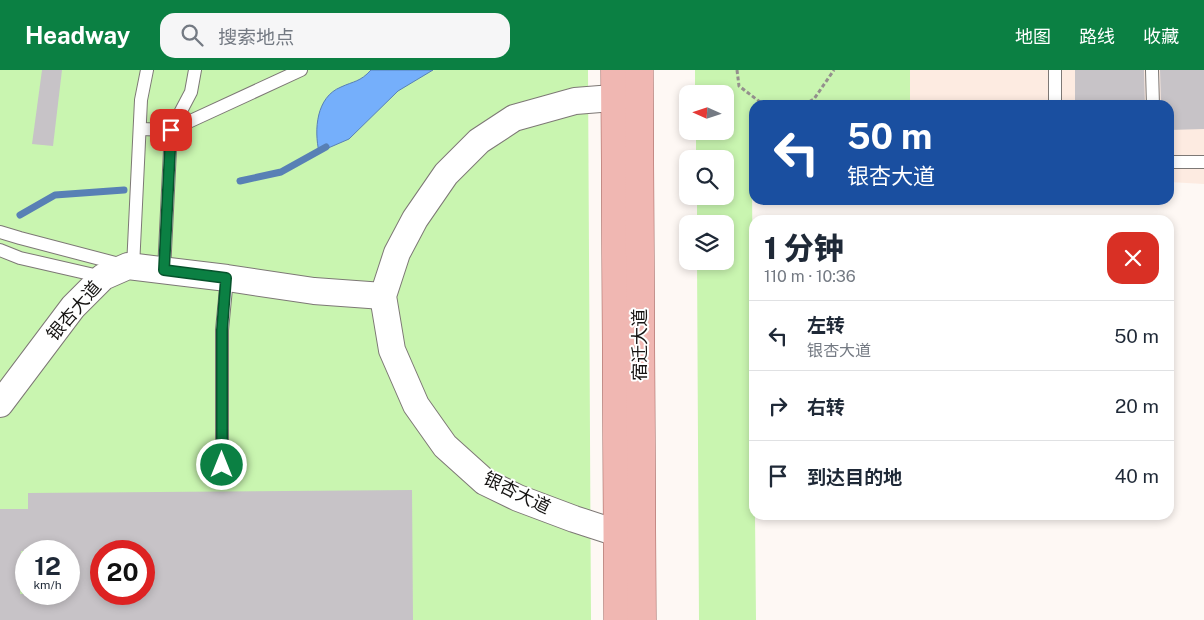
<!DOCTYPE html>
<html lang="zh">
<meta charset="utf-8">
<style>
:root{--surface:#fff;--page:#f6f6f7;--text:#1f2937;--muted:#747a83;--line:#e0e1e3;--accent:#0b8043}
body{margin:0;font-family:"Public Sans","Noto Sans SC",sans-serif;background:var(--page);color:var(--text);height:100vh;display:flex;flex-direction:column;font-size:19px;white-space:nowrap}
*{box-sizing:border-box;margin:0}
p{font-size:16px;color:var(--muted)}
.icon{flex:none;width:28px;height:28px;fill:none;stroke:currentColor;stroke-width:2;stroke-linecap:round;stroke-linejoin:round}
.map{position:relative;flex:1;overflow:hidden}
.details{position:absolute;left:749px;top:145px;width:425px;height:305px;display:flex;flex-direction:column;background:var(--surface);border-radius:15px;box-shadow:0 2px 8px #0003}
.details>*{flex:none}
.top-card{position:absolute;left:749px;top:30px;width:425px;height:105px;border-radius:15px;box-shadow:0 2px 8px #0003;background:#1a4fa0;color:#fff;overflow:hidden}
.needle{width:32px;rotate:273deg}
.controls{position:absolute;left:679px;top:15px;display:grid;gap:10px}
.controls a{display:grid;place-items:center;width:55px;height:55px;border-radius:10px;background:var(--surface);box-shadow:0 2px 8px #0003;font-size:25px}
.speed{position:absolute;left:15px;top:470px;display:flex;gap:10px;font-size:25px;font-weight:700;text-align:center}
.speed>*{display:grid;place-content:center;width:65px;height:65px;border-radius:50%;background:var(--surface);box-shadow:0 2px 8px #0003;line-height:1}
.speed small{font-size:12px;font-weight:400}
.speed .limit{border:8px solid #d22;background:#fff;color:#111}
.pin{position:absolute;display:grid;place-items:center;width:42px;height:42px;color:#fff;margin:-21px;border-radius:10px;box-shadow:0 2px 8px #0006}
.me{position:absolute;width:55px;margin:-28px;rotate:0deg;stroke-linejoin:round;filter:drop-shadow(0 0 4px #0008)}
.turn{display:flex;align-items:center;gap:18px;height:105px;padding:0 15px;font-size:22px}
.turn .icon{width:65px;height:65px;stroke-width:2.5}
.turn b{display:block;font-size:35px;line-height:42px}
.round{display:grid;place-items:center;flex:none;width:52px;height:52px;border-radius:15px;background:var(--page)}
.headline{display:flex;align-items:center;justify-content:space-between;height:85px;padding:0 15px}
h1{font-size:30px;font-weight:800;line-height:38px}
ul{padding:0;list-style:none}
li{display:flex;align-items:center;gap:15px;height:70px;padding:0 15px;border-top:1px solid var(--line)}
li div{flex:1}
li b{display:block;font-size:19px}
li em{font-style:normal}
header{display:flex;align-items:center;gap:30px;box-sizing:border-box;height:70px;padding:0 25px;background:var(--accent);color:#fff}
header strong{font-size:24px}
nav{display:flex;gap:28px;margin-inline-start:auto;font-size:18px}
.search{width:350px;height:45px;background:var(--page);display:flex;align-items:center;gap:12px;box-sizing:border-box;padding:0 18px;border-radius:15px;color:var(--muted);font-size:19px}
.map>svg:first-child{display:block}
</style>
<header>
<strong>Headway</strong>
<div class="search"><svg class="icon" aria-label="search" viewBox="0 0 24 24"><circle cx="10" cy="10" r="6"/><path d="M15 15l6 6"/></svg>搜索地点</div>
<nav><a>地图</a><a>路线</a><a>收藏</a></nav>
</header>
<div class="map">
<svg width="1204" height="550" viewBox="0 0 1204 550">
<rect width="100%" height="100%" fill="#fef8f4"/>
<polygon fill="#fdebe1" points="910,0 1204,0 1204,114 1169,112 1169,35 910,35"/>
<g fill="#c9f5b0" fill-rule="evenodd">
<path d="M0 0H588L591 550H0ZM26 481H69V524H26ZM101 481H144V524H101Z"/>
<polygon points="695,0 910,0 910,35 754,35 754,108 752,109 754,445 755,445 756,550 699,550 697,191 725,191 725,154 697,154 697,126 725,126 725,89 696,89 696,61 725,61 725,24 695,24"/>
</g>
<path fill="#75affb" stroke="#5880b5" d="M371 0H433L398 21 349 69 319 82C314 60 316 27 341 17 354 11 360 12 371 0Z"/>
<g fill="none" stroke-linecap="round" stroke-linejoin="round">
<g stroke="#5880b5" stroke-width="7">
<polyline points="240,111 281,102 326,77"/>
<polyline points="20,145 55,125 124,120"/>
</g>
</g>
<g fill="#c7c3c7" fill-rule="evenodd">
<polygon points="42,0 62,0 53,76 32,74"/>
<polygon points="1075,0 1144,0 1145,35 1075,35"/>
<polygon points="1160,0 1204,0 1204,59 1169,60 1169,35 1161,35"/>
<path d="M412 420 413 550H0V439H28V423ZM21 481H69V524H20ZM101 481H144V524H101Z"/>
</g>
<g fill="none" stroke-linecap="round" stroke-linejoin="round">
<g stroke="#7d7875" stroke-width="14">
<g id="lane">
<polyline points="1055,0 1055,35"/>
<polyline points="1152,0 1153,35"/>
<polyline points="140,59 171,60 301,0"/>
<polyline points="1169,92 1204,92"/>
<polyline points="0,162 20,168 123,195"/>
<polyline points="0,180 20,188 103,207"/>
<polyline points="133,197 141,30 147,0"/>
<polyline points="164,201 171,60 191,22 195,0"/>
<polyline points="222,395 222,260 227,208"/>
</g>
</g>
<g stroke="#7d7875" stroke-width="28">
<g id="street">
<polyline points="638,26 575,31 514,48 479,71 446,104 415,149 397,183 383,226 392,280 416,335 445,376 485,412 518,428 574,449 617,463 639,465"/>
<polyline points="0,334 73,237 103,207 128,196 227,208 314,221 383,226"/>
</g>
</g>
<g stroke="#9d5f59" stroke-width="29">
<g id="primary">
<polyline points="615,0 618,550"/>
<polyline points="639,0 642,550"/>
</g>
</g>
<g stroke="#948f8d" stroke-width="3" stroke-dasharray="4 2.5" stroke-linecap="butt">
<polyline points="737,0 739,16 764,35"/>
<polyline points="804,35 814,29 834,0"/>
</g>
<use href="#lane" stroke="#fff" stroke-width="12"/>
<use href="#street" stroke="#fff" stroke-width="26"/>
<use href="#primary" stroke="#f0b7b2" stroke-width="28"/>
</g>
<g fill="none" stroke-linecap="round" stroke-linejoin="round">
<g stroke="#07532c" stroke-width="12">
<polyline id="route" points="171,60 164,200 226,208 222,260 222,395"/>
</g>
<use href="#route" stroke="#0b8043" stroke-width="9"/>
</g>
<g text-anchor="middle" stroke-width="4" stroke-linejoin="round" paint-order="stroke">
<g font-size="18" fill="#161413" stroke="#fff">
<text transform="translate(74 241) rotate(-49)" y="6">银杏大道</text>
<text transform="translate(640 275) rotate(-90)" y="6">宿迁大道</text>
<text transform="translate(517 423) rotate(26)" y="6">银杏大道</text>
</g>
</g>
</svg>
<div class="controls">
<a><svg class="needle" viewBox="-14 -14 28 28"><path d="M0-13l5 13h-10z" fill="#e53935"/><path d="M0 13l5-13h-10z" fill="#747a83"/></svg></a>
<a><svg class="icon" aria-label="search" viewBox="0 0 24 24"><circle cx="10" cy="10" r="6"/><path d="M15 15l6 6"/></svg></a>
<a><svg class="icon" aria-label="layers" viewBox="0 0 24 24"><path d="M12 4l9 5-9 5-9-5zM3 14l9 5 9-5"/></svg></a>
</div>
<div class="speed"><div>12<small>km/h</small></div><div class="limit">20</div></div>
<div class="pin" style="left:171px;top:60px;background:#d93025"><svg class="icon" aria-label="arrive" viewBox="0 0 24 24"><path d="M6 21V4h12l-3 4 3 4H6"/></svg></div>
<svg class="me" style="left:222px;top:395px" viewBox="-20 -20 40 40"><circle r="17" fill="#0b8043" stroke="#fff" stroke-width="3"/><path d="M0-11L8 9 0 5-8 9z" fill="#fff"/></svg>
<div class="top-card">
<div class="turn"><svg class="icon" aria-label="left" viewBox="0 0 24 24"><path d="M17 20v-9H6M10 6l-5 5 5 5"/></svg><div><b>50 m</b>银杏大道</div></div>
</div>
<section class="details">
<div class="headline"><div><h1>1 分钟</h1><p>110 m · 10:36</p></div><a class="round" style="background:#d93025;color:#fff"><svg class="icon" aria-label="close" viewBox="0 0 24 24"><path d="M6 6l12 12M18 6L6 18"/></svg></a></div>
<ul>
<li><svg class="icon" aria-label="left" viewBox="0 0 24 24"><path d="M17 20v-9H6M10 6l-5 5 5 5"/></svg><div><b>左转</b><p>银杏大道</p></div><em>50 m</em></li>
<li><svg class="icon" aria-label="right" viewBox="0 0 24 24"><path d="M7 20v-9h11M14 6l5 5-5 5"/></svg><div><b>右转</b></div><em>20 m</em></li>
<li><svg class="icon" aria-label="arrive" viewBox="0 0 24 24"><path d="M6 21V4h12l-3 4 3 4H6"/></svg><div><b>到达目的地</b></div><em>40 m</em></li>
</ul>
</section>
</div>
